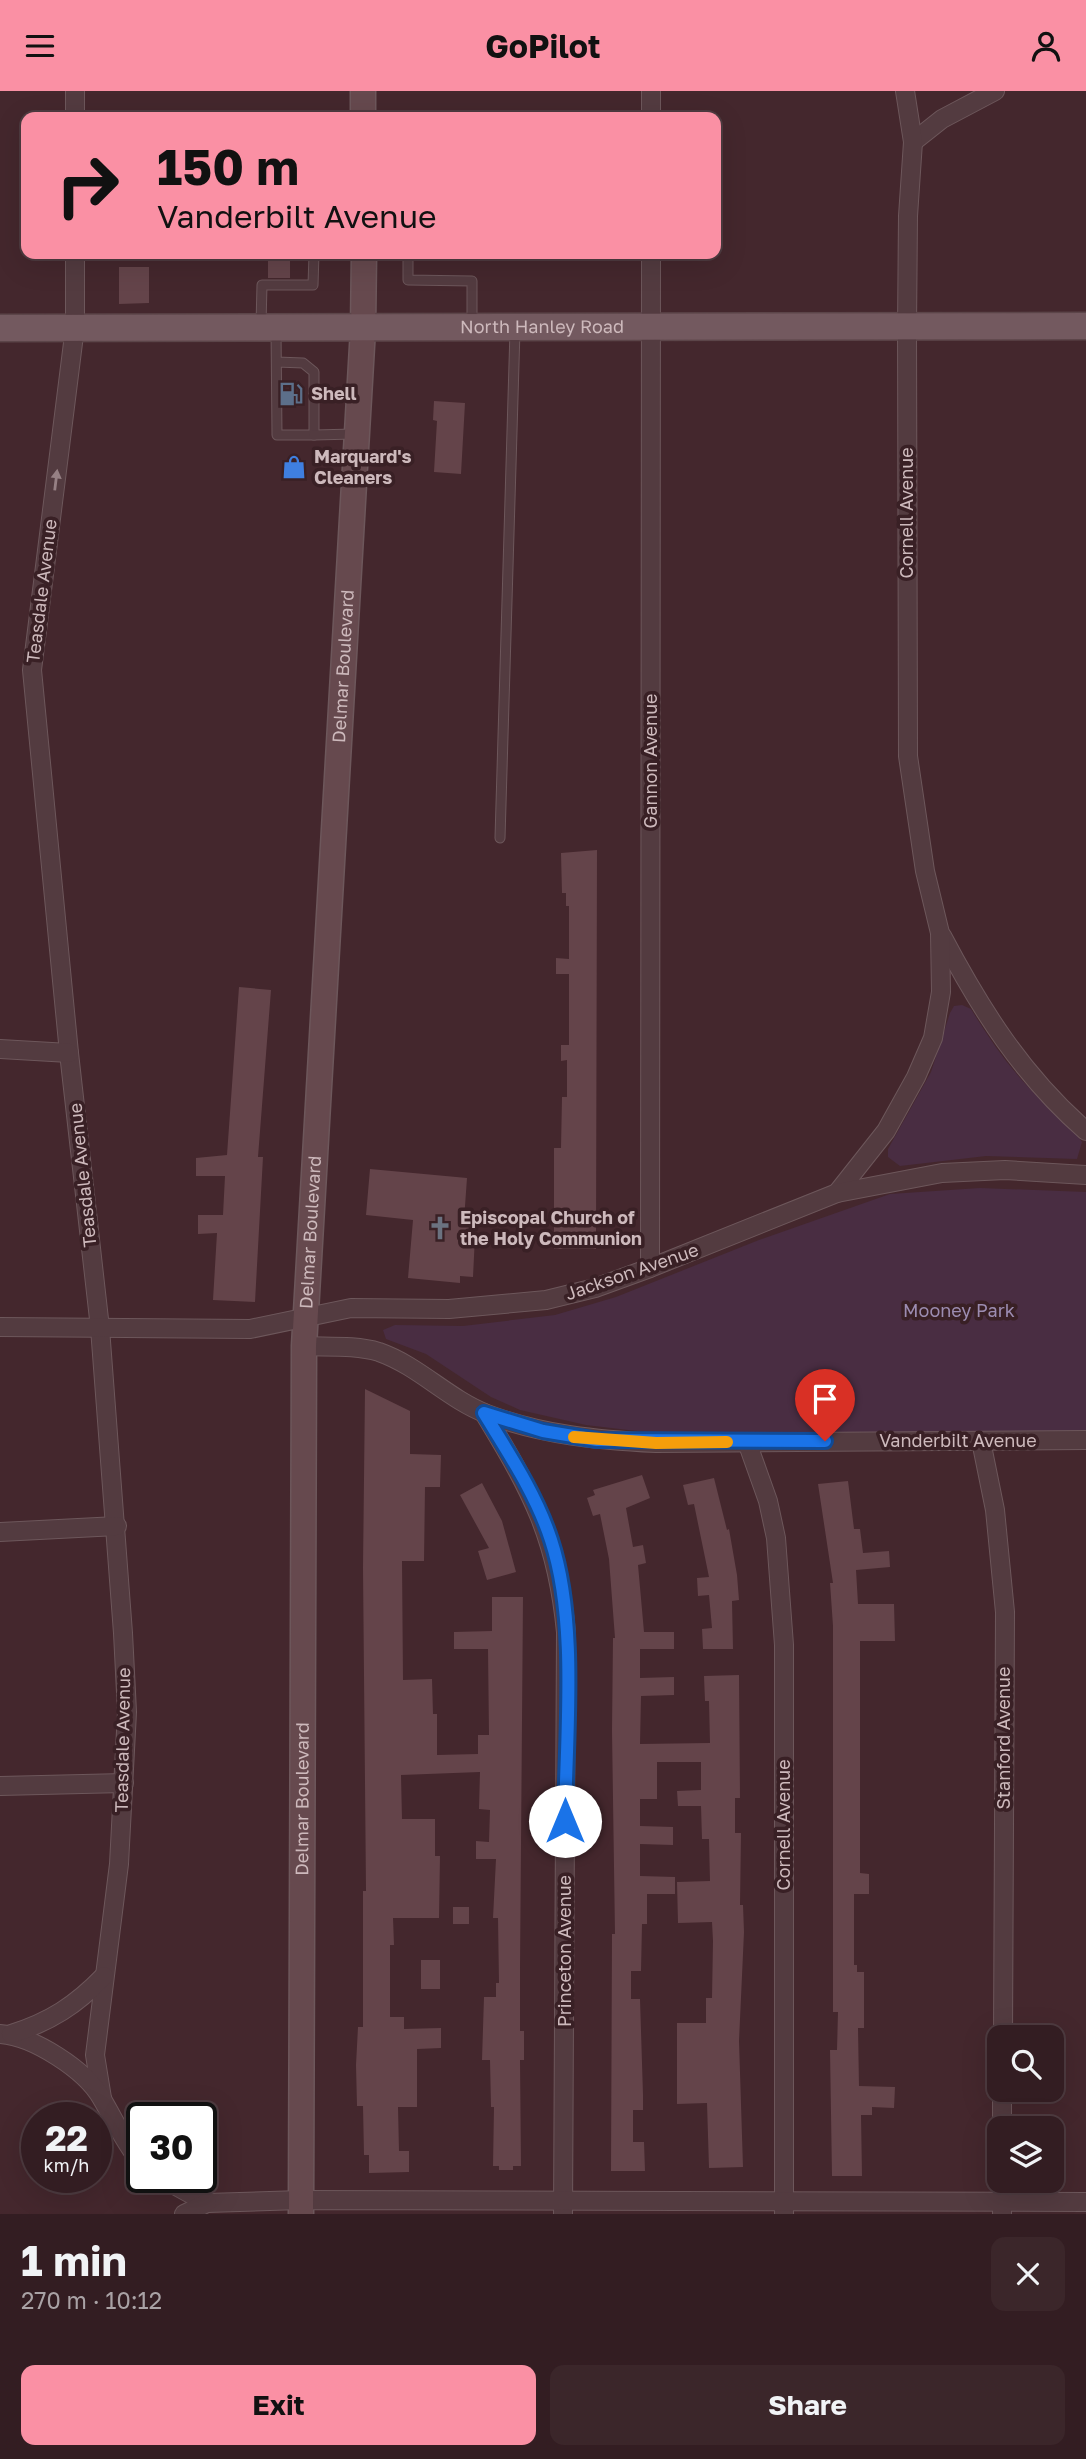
<!DOCTYPE html>
<meta charset="utf-8">
<style>
:root{--surface:#331d22;--page:#3b262a;--text:#f1f3f6;--muted:#a9a2a5;--line:#4e3b40;--accent:#fa90a4}
body{margin:0;font-family:"Golos Text",sans-serif;background:var(--page);color:var(--text);height:100vh;display:flex;flex-direction:column;font-size:26px;white-space:nowrap}
*{box-sizing:border-box;margin:0}
p{font-size:23px;color:var(--muted)}
.icon{flex:none;width:38px;height:38px;fill:none;stroke:currentColor;stroke-width:2;stroke-linecap:round;stroke-linejoin:round}
.map{position:relative;height:2123px;overflow:hidden}
.sheet{display:flex;flex-direction:column;background:var(--surface);flex:1}
.sheet>*{flex:none}
.top-card{position:absolute;left:21px;top:21px;width:700px;height:147px;border-radius:14px;box-shadow:0 7px 28px #0002,0 0 0 2px var(--line);background:#fa90a4;color:#111;overflow:hidden}
.buttons{position:absolute;left:987px;top:1934px;display:grid;gap:14px}
.buttons a{display:grid;place-items:center;width:77px;height:77px;border-radius:14px;background:var(--surface);box-shadow:0 7px 28px #0002,0 0 0 2px var(--line);font-size:35px}
.speed{position:absolute;left:21px;top:2011px;display:flex;gap:14px;font-size:35px;font-weight:700;text-align:center}
.speed>*{display:grid;place-content:center;width:91px;height:91px;border-radius:50%;background:var(--surface);box-shadow:0 7px 28px #0002,0 0 0 2px var(--line);line-height:1}
.speed small{font-size:18px;font-weight:400}
.speed .limit{border:4px solid #111;border-radius:10px;background:#fff;color:#111}
.pin{position:absolute;display:grid;place-items:center;width:60px;height:60px;color:#fff;margin:-72px -30px;border-radius:50% 50% 50% 0;rotate:-45deg;box-shadow:0 0 7px #0007}
.pin .icon{rotate:45deg}
.me{position:absolute;width:77px;margin:-38px;rotate:0deg;stroke-linejoin:round;filter:drop-shadow(0 0 5px #0008)}
.turn{display:flex;align-items:center;gap:24px;height:147px;padding:0 21px;font-size:32px}
.turn .icon{width:91px;height:91px;stroke-width:2.5}
.turn b{display:block;font-size:49px;line-height:60px}
.round{display:grid;place-items:center;flex:none;width:74px;height:74px;border-radius:14px;background:var(--page)}
.headline{display:flex;align-items:center;justify-content:space-between;height:119px;padding:0 21px}
h1{font-size:42px;font-weight:700;line-height:52px}
.button{display:flex;gap:14px;margin-top:auto;padding:14px 21px}
.button a{flex:1;height:80px;border-radius:14px;background:var(--accent);color:#111;font-size:28px;font-weight:700;line-height:80px;text-align:center}
.button a+a{background:var(--page);color:var(--text)}
header{display:flex;justify-content:space-between;align-items:center;height:91px;padding:0 21px;background:var(--accent);color:#111;font-size:32px;font-weight:700}
.map>svg:first-child{display:block}
</style>
<header><svg class="icon" aria-label="menu" viewBox="0 0 24 24"><path d="M4 6h16M4 12h16M4 18h16"/></svg>GoPilot<svg class="icon" aria-label="person" viewBox="0 0 24 24"><circle cx="12" cy="8" r="4"/><path d="M4 21q1-7 8-7t8 7"/></svg></header>
<div class="map">
<svg width="1086" height="2123" viewBox="0 0 1086 2123">
<rect width="100%" height="100%" fill="#44272d"/>
<g fill="#492d42">
<path d="M962 914 971 918C991 951 1012 981 1040 1008 1054 1022 1071 1034 1082 1051L1077 1068 986 1065 900 1075 888 1066V1058L931 981 950 922 954 915Z"/>
<polygon points="980,1097 1086,1101 1086,1341 645,1341 586,1334 520,1319 491,1306 426,1263 386,1248 383,1239 395,1234 463,1235 555,1224 616,1206 759,1149 890,1103"/>
</g>
<g fill="#64444a">
<rect x="268" y="163" width="22" height="24"/>
<polygon points="119,176 149,176 149,212 119,213"/>
<polygon points="434,310 465,312 461,383 434,381 437,330 433,329"/>
<polygon points="597,759 596,1158 554,1158 554,1057 561,1057 562,1006 567,1006 567,969 561,970 561,954 569,954 569,883 556,883 556,867 569,868 569,815 566,815 566,802 562,802 561,762"/>
<polygon points="239,896 271,899 258,1066 263,1066 255,1211 213,1209 217,1142 198,1143 198,1124 223,1124 225,1085 196,1085 196,1067 227,1064"/>
<polygon points="370,1078 467,1087 464,1129 470,1129 468,1145 475,1145 473,1186 460,1185 460,1192 408,1187 413,1129 366,1124"/>
<polygon points="365,1298 410,1320 410,1363 441,1364 440,1396 425,1396 424,1470 402,1470 403,1589 432,1588 433,1623 437,1623 437,1664 478,1663 478,1644 489,1644 488,1558 454,1558 454,1541 492,1540 492,1506 523,1506 520,1878 520,1940 524,1940 524,1969 520,1969 521,2075 513,2075 513,2079 499,2079 499,2075 493,2075 494,2016 491,2016 490,1969 482,1969 484,1906 496,1906 496,1892 499,1892 498,1827 493,1827 496,1768 476,1768 476,1750 489,1751 490,1719 479,1718 480,1681 401,1684 402,1728 435,1728 435,1765 440,1765 439,1827 393,1827 394,1854 390,1854 390,1926 404,1926 404,1938 441,1937 441,1957 417,1958 417,2016 398,2016 399,2060 409,2060 409,2081 369,2082 369,2064 364,2064 363,2015 357,2015 356,1974 358,1936 363,1936 363,1800 366,1800 363,1477"/>
<polygon points="642,1384 650,1407 626,1417 633,1456 643,1454 646,1472 638,1474 644,1541 674,1541 674,1558 640,1558 640,1587 674,1586 674,1604 641,1605 640,1653 710,1652 709,1610 705,1610 704,1585 739,1584 740,1707 735,1707 735,1742 741,1742 740,1814 743,1814 744,1841 739,1950 743,2076 709,2077 707,2012 677,2013 677,1932 706,1932 706,1907 712,1907 713,1850 712,1831 678,1832 677,1791 710,1790 709,1748 702,1748 701,1715 678,1715 677,1700 701,1699 701,1671 657,1671 657,1708 640,1708 640,1735 673,1736 673,1754 640,1753 640,1785 675,1786 675,1803 647,1803 647,1833 642,1833 641,1880 631,1880 631,1908 640,1908 643,2004 643,2019 633,2019 633,2051 644,2051 645,2080 611,2080 612,1843 615,1843 612,1640 613,1547 615,1547 609,1468 600,1423 593,1425 587,1407 595,1404 593,1399"/>
<polygon points="714,1387 727,1439 729,1438 737,1484 739,1509 732,1510 733,1558 703,1558 702,1538 712,1537 709,1504 698,1505 697,1487 709,1486 694,1413 688,1414 683,1394"/>
<polygon points="848,1390 854,1438 860,1438 863,1462 889,1460 890,1476 856,1479 858,1513 894,1513 895,1550 860,1550 860,1782 869,1783 869,1803 854,1803 854,1874 857,1874 857,1881 864,1881 864,1937 858,1937 859,1995 895,1996 894,2017 872,2016 872,2024 861,2024 862,2085 832,2085 830,1959 837,1959 838,1921 833,1921 833,1535 830,1492 833,1492 818,1393"/>
<polygon points="482,1392 502,1430 516,1481 487,1489 478,1460 489,1457 460,1404"/>
<rect x="453" y="1816" width="16" height="17"/>
<rect x="421" y="1869" width="19" height="29"/>
</g>
<g fill="none" stroke-linecap="round" stroke-linejoin="round">
<g stroke="#6d575b" stroke-width="11">
<g id="service">
<polyline points="408,163 408,189 472,190 472,235"/>
<polyline points="261,233 262,194 313,194 314,163"/>
<polyline points="276,239 277,344 314,344 314,281 303,272 277,271"/>
<polyline points="314,344 354,343"/>
<polyline points="500,747 515,239"/>
</g>
</g>
<g stroke="#6d575b" stroke-width="20">
<g id="minor">
<polyline points="651,0 651,26"/>
<polyline points="75,26 75,0"/>
<polyline points="913,51 942,28 995,0"/>
<polyline points="75,163 75,236 32,579 69,962 100,1237 123,1542 127,1621 119,1773 95,1964 102,2007"/>
<path d="M942 845C981 919 1022 984 1086 1040"/>
<polyline points="0,958 69,962"/>
<polyline points="837,1102 886,1040 916,986 933,947 941,901 940,842 925,780 908,665 907,236 908,125 913,51 905,0"/>
<polyline points="650,1177 651,163"/>
<polyline points="0,1236 250,1238 351,1217 449,1218 546,1209 595,1197 650,1177 837,1102 942,1082 1005,1079 1086,1084"/>
<path d="M304 1255C328 1256 356 1254 379 1261 419 1275 448 1308 487 1323 542 1344 598 1349 656 1352L1086 1349"/>
<path d="M484 1322C532 1401 557 1447 566 1541L563 2123"/>
<polyline points="981,1350 995,1419 1005,1521 1003,1946"/>
<polyline points="747,1351 768,1410 776,1447 784,1554 784,2123"/>
<polyline points="0,1441 117,1435"/>
<polyline points="0,1695 124,1692"/>
<path d="M0 1943C33 1945 86 1979 102 2008 116 2032 124 2051 142 2073"/>
<path d="M11 1943C50 1931 76 1914 104 1885"/>
<polyline points="1002,2037 1002,1998"/>
<polyline points="160,2086 207,2112 301,2109 1086,2111"/>
<polyline points="184,2123 207,2112"/>
<polyline points="1002,2123 1002,2090"/>
</g>
</g>
<g stroke="#6d575b" stroke-width="27">
<g id="secondary">
<polyline points="363,0 363,26"/>
<path id="s1" d="M301 2123 304 1255 363 238 364 163"/>
</g>
</g>
<g stroke="#5c4549" stroke-width="29">
<g id="primary">
<path id="s2" d="M0 237 1086 235"/>
</g>
</g>
<use href="#service" stroke="#533b40" stroke-width="9"/>
<use href="#minor" stroke="#533b40" stroke-width="18"/>
<use href="#secondary" stroke="#66494e" stroke-width="24"/>
<use href="#primary" stroke="#73595f" stroke-width="26"/>
</g>
<defs><path id="oneway-solid" d="M-6-.8H1V-3.2L6.5 0L1 3.2V.8H-6Z" transform="scale(1.75)"/></defs>
<use fill="#968084" href="#oneway-solid" transform="translate(56 389) rotate(-83)"/>
<g fill="none" stroke-linecap="round" stroke-linejoin="round">
<g stroke="#114b97" stroke-width="18">
<path id="route" d="M565 1730C566 1643 578 1531 551 1449 536 1403 509 1363 484 1322L543 1340 597 1349 825 1350"/>
</g>
<use href="#route" stroke="#1a73e8" stroke-width="12"/>
<polyline stroke="#f59e0b" stroke-width="12" points="574,1346 656,1352 727,1351"/>
</g>
<defs>
<g id="fuel-bare" transform="scale(1.89)"><path d="M-5.5-6h7V0h2V4h1.3V-2.5L3-4.5l.8-.8L6-3V5H2.5V1h-1V6h-7ZM-4.2-4.7v3.2H.2V-4.7Z" fill="#5c6f8a" stroke="#392025" stroke-width="2.5" paint-order="stroke"/></g>
<g id="shop-bare" transform="scale(1.89)"><path d="M-5-2.5h2.3a2.7 3.5 0 0 1 5.4 0H5L5.5 6h-11ZM-1.5-2.5h3a1.5 2.3 0 0 0-3 0Z" fill="#3f7fe0" stroke="#392025" stroke-width="2.5" paint-order="stroke"/></g>
<g id="church-bare" transform="scale(1.89)"><path d="M-1.2-6h2.4v3.5h3.3v2.4h-3.3V6h-2.4V-.1h-3.3v-2.4h3.3Z" fill="#6b7280" stroke="#392025" stroke-width="2.5" paint-order="stroke"/></g>
</defs>
<g fill-rule="evenodd">
<use href="#fuel-bare" x="291" y="303"/>
<use href="#shop-bare" x="294" y="376"/>
<use href="#church-bare" x="440" y="1137"/>
</g>
<g text-anchor="middle" stroke-width="7" stroke-linejoin="round" paint-order="stroke">
<g font-size="18" fill="#cdb9bc" stroke="#392025">
<text dy="6" stroke="none"><textPath href="#s2" startOffset="542">North Hanley Road</textPath></text>
<text transform="translate(907 422) rotate(-90)" y="6">Cornell Avenue</text>
<text transform="translate(42 500) rotate(-83)" y="6">Teasdale Avenue</text>
<text dy="6" stroke="none"><textPath href="#s1" startOffset="1549">Delmar Boulevard</textPath></text>
<text transform="translate(651 670) rotate(-90)" y="6">Gannon Avenue</text>
<text transform="translate(83 1084) rotate(-96)" y="6">Teasdale Avenue</text>
<text dy="6" stroke="none"><textPath href="#s1" startOffset="982">Delmar Boulevard</textPath></text>
<text transform="translate(632 1181) rotate(-19)" y="6">Jackson Avenue</text>
<text x="958" y="1356">Vanderbilt Avenue</text>
<text transform="translate(1004 1647) rotate(-90)" y="6">Stanford Avenue</text>
<text transform="translate(123 1649) rotate(-89)" y="6">Teasdale Avenue</text>
<text dy="6" stroke="none"><textPath href="#s1" startOffset="415">Delmar Boulevard</textPath></text>
<text transform="translate(784 1734) rotate(-90)" y="6">Cornell Avenue</text>
<text transform="translate(565 1860) rotate(-90)" y="6">Princeton Avenue</text>
</g>
<g font-size="18" font-weight="bold" fill="#cdb9bc" stroke="#392025" text-anchor="start">
<text x="311" y="309">Shell</text>
<text x="314" y="372">Marquard's<tspan x="314" dy="21">Cleaners</tspan></text>
<text x="460" y="1133">Episcopal Church of<tspan x="460" dy="21">the Holy Communion</tspan></text>
</g>
<g font-size="18" fill="#9c8cb1" stroke="#392025">
<text x="959" y="1226">Mooney Park</text>
</g>
</g>
</svg>
<div class="buttons">
<a><svg class="icon" aria-label="search" viewBox="0 0 24 24"><circle cx="10" cy="10" r="6"/><path d="M15 15l6 6"/></svg></a>
<a><svg class="icon" aria-label="layers" viewBox="0 0 24 24"><path d="M12 4l9 5-9 5-9-5zM3 14l9 5 9-5"/></svg></a>
</div>
<div class="speed"><div>22<small>km/h</small></div><div class="limit">30</div></div>
<div class="pin" style="left:825px;top:1350px;background:#d93025"><svg class="icon" aria-label="arrive" viewBox="0 0 24 24"><path d="M6 21V4h12l-3 4 3 4H6"/></svg></div>
<svg class="me" style="left:565px;top:1730px" viewBox="-20 -20 40 40"><circle r="19" fill="#fff"/><path d="M0-13L10 11 0 6-10 11z" fill="#1a73e8"/></svg>
<div class="top-card">
<div class="turn"><svg class="icon" aria-label="right" viewBox="0 0 24 24"><path d="M7 20v-9h11M14 6l5 5-5 5"/></svg><div><b>150 m</b>Vanderbilt Avenue</div></div>
</div>
</div>
<section class="sheet">
<div class="headline"><div><h1>1 min</h1><p>270 m · 10:12</p></div><a class="round"><svg class="icon" aria-label="close" viewBox="0 0 24 24"><path d="M6 6l12 12M18 6L6 18"/></svg></a></div>
<div class="button"><a>Exit</a><a>Share</a></div>
</section>
